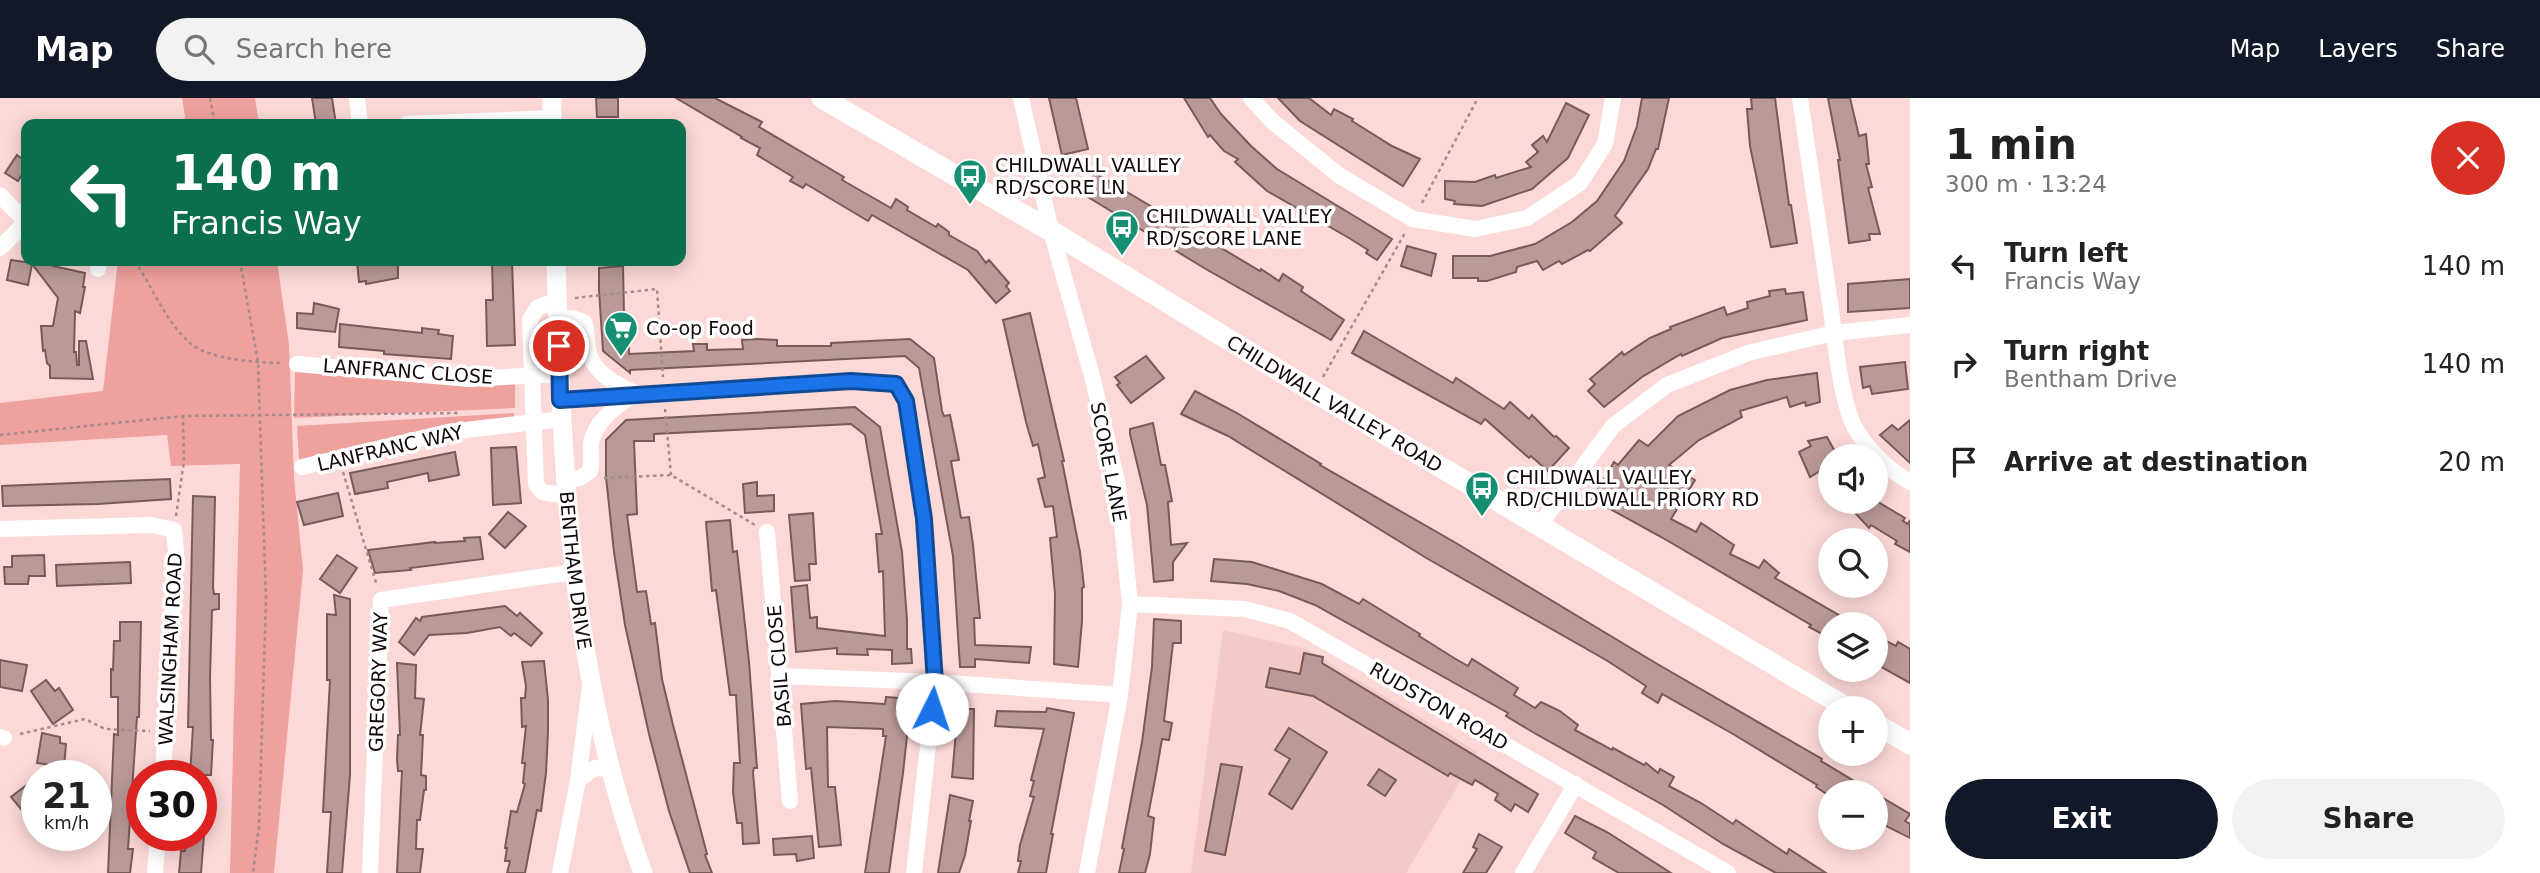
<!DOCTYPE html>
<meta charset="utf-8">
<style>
:root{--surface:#fff;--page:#f2f2f2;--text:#222;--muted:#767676;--accent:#111827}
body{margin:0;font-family:"DejaVu Sans",sans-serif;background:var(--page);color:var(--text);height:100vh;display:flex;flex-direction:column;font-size:26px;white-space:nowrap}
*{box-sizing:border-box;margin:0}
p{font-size:23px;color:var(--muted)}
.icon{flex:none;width:38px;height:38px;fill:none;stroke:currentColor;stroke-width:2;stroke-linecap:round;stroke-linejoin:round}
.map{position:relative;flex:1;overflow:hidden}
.side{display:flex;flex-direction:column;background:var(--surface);width:630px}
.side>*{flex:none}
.top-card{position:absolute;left:21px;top:21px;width:665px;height:147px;border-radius:14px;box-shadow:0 4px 18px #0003;background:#0b6e4f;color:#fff;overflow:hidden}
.tools{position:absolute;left:1818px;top:346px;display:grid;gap:14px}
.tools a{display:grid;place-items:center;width:70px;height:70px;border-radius:50%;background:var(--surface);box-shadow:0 4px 18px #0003;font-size:35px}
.speed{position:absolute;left:21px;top:662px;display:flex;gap:14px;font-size:35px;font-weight:700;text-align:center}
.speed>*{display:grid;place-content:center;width:91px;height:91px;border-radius:50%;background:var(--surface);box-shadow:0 4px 18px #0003;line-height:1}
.speed small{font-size:18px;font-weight:400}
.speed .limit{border:10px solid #d22;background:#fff;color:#111}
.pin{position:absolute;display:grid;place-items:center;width:60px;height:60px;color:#fff;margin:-30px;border:4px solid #fff;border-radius:50%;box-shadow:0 2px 7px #0007}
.me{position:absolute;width:77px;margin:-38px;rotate:4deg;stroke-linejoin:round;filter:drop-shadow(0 0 5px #0008)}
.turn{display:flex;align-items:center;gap:24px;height:147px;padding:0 35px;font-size:32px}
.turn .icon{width:91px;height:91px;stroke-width:2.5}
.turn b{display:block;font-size:49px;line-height:60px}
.round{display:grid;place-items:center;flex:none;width:74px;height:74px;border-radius:37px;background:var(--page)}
.head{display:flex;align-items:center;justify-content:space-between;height:119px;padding:0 35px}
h1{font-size:42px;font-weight:800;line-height:52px}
.primary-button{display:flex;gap:14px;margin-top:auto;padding:14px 35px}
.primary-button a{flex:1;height:80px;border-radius:42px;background:var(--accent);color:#fff;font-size:28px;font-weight:800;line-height:80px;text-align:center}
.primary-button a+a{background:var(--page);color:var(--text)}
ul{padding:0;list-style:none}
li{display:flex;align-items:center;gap:21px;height:98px;padding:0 35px}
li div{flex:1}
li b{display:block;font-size:26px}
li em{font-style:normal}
header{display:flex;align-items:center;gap:42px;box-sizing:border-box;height:98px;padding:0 35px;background:var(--accent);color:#fff}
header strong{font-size:33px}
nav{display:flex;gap:38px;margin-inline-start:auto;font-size:24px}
.search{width:490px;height:63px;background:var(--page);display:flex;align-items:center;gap:18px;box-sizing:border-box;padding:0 24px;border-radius:38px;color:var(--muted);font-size:26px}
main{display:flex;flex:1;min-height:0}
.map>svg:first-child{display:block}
</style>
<header>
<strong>Map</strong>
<div class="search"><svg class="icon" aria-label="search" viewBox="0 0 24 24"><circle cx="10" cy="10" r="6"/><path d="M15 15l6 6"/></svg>Search here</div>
<nav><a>Map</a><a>Layers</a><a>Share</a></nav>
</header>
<main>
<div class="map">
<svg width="1910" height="775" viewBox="0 0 1910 775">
<rect width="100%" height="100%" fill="#fcd9d7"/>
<polygon fill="#f4cac7" points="1223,532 1306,551 1478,654 1406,775 1191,775"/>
<g fill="#efa19e">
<polygon points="182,0 255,0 259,26 181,26 185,19"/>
<polygon points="118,163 277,163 289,247 294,380 303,472 274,775 230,775 240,366 171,368 167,337 0,347 0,305 103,293"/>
<polygon points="295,270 515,284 515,310 294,320"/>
<polygon points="514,315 514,321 391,342 299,362 297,328"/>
</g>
<g fill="#ba9a98" stroke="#785a59" stroke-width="2">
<polygon points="312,0 332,0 336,26 316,26"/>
<polygon points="596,0 618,0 618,19 597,19"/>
<polygon points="676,0 715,0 762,24 759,29 844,79 842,82 891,110 896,101 908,109 907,112 936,129 938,126 949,134 949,137 977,153 986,165 989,162 1009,185 1006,188 1010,193 996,205 968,172 872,117 868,123 806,86 803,90 790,83 793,79 757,57 760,50 741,40 742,39"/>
<polygon points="1049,0 1076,0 1088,51 1062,57"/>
<polygon points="1184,0 1210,0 1221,16 1251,48 1277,71 1392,141 1377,162 1366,155 1368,152 1349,140 1267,93 1235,64 1238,61 1224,53 1210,37 1208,39"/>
<polygon points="1278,0 1309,0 1331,17 1334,11 1353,21 1352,23 1392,48 1420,61 1403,88 1300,23"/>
<polygon points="1642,0 1669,0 1658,51 1656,51 1648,71 1615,118 1622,125 1590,153 1588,152 1562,166 1559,163 1543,172 1537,163 1517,169 1516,174 1487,183 1478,183 1478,180 1453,180 1453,158 1490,158 1535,146 1572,124 1597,103 1624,63 1637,28"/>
<polygon points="1751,0 1775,0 1789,107 1791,107 1797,145 1771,149 1750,48 1747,11 1752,11"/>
<polygon points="1828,0 1850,0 1859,38 1866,36 1869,66 1866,66 1872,89 1868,90 1880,136 1869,136 1870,142 1849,145 1838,62 1840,62"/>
<polygon points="1566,5 1589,17 1568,60 1532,91 1482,108 1454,106 1455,103 1445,101 1445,83 1475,84 1495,77 1496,80 1531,69 1526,64 1538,54 1532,47 1543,38 1547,44"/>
<polygon points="17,57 26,64 26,70 18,83 5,75"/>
<polygon points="1095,75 1260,173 1261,171 1279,183 1283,176 1303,189 1301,193 1344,222 1331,242 1204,170 1083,96"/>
<polygon points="1407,148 1436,156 1431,178 1401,168"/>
<polygon points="11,162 32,165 30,163 54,163 53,168 85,175 83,189 85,189 80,215 75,213 74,254 76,254 77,267 79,267 79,243 86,243 93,281 50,280 50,268 47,265 45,252 43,253 41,228 53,228 58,200 32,166 28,187 7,182"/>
<polygon points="357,163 398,163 398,180 366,186 366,183 359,184"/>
<polygon points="492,163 512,163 515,247 487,248 486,202 493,202"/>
<polygon points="623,168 624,217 628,217 629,256 694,253 693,246 707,246 707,252 743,251 742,242 757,241 777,242 777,248 831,248 831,245 910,241 934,260 942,313 944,318 950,317 959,362 951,363 961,420 969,419 973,447 980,520 974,520 975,547 1031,549 1029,565 975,561 975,569 960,569 953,458 919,270 905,258 630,272 630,275 603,253 599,192 599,170"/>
<polygon points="1910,181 1910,210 1848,214 1848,186"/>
<polygon points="1785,191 1786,196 1803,194 1807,222 1722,240 1682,258 1681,256 1642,279 1604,309 1588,293 1595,286 1590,281 1622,254 1624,257 1650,240 1671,231 1670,229 1724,209 1727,217 1748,210 1747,204 1770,198 1769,193"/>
<polygon points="314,205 339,211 335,234 297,230 297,215 313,216"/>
<polygon points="1030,215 1064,363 1062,363 1080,454 1084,489 1082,490 1082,523 1078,569 1054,566 1055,496 1050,440 1057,439 1053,408 1045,409 1038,381 1045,379 1038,346 1033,348 1026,324 1003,222"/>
<polygon points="340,226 422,235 422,230 439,232 438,236 453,238 451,261 384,256 384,253 339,249"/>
<polygon points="1364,233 1453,285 1456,280 1504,311 1510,304 1529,321 1532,317 1554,339 1556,338 1569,350 1548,373 1531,358 1529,360 1485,321 1481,326 1352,255"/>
<polygon points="1146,258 1164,280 1131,305 1117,287 1120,285 1115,279"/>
<polygon points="1905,264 1908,291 1872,296 1870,288 1863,290 1860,269"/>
<polygon points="1817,275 1820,304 1806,308 1805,304 1790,309 1787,299 1740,313 1742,319 1699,342 1669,367 1695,382 1671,421 1696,434 1701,425 1734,447 1730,456 1759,470 1764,462 1779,475 1775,480 1856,527 1830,527 1830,540 1809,529 1811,527 1663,440 1592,401 1614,364 1618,367 1639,342 1648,348 1678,318 1730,292 1767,282"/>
<polygon points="1195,293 1237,315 1321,366 1320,367 1456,445 1659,567 1822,661 1821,663 1874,695 1825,695 1816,689 1817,687 1733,636 1662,596 1658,605 1642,595 1646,588 1606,562 1428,461 1228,338 1181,316"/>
<polygon points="855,309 880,329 902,454 907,522 907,551 911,551 912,565 892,566 892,552 867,551 868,557 837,556 837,550 796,554 791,489 807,487 810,520 817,519 817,530 885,538 883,473 879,474 876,436 882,436 865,337 851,326 654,336 654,343 634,343 637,416 627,417 637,494 646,493 651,526 655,525 662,581 673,627 707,756 705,757 712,775 690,775 669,713 649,636 625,527 614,454 606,379 606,342 626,322"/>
<polygon points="1910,322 1910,365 1880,337 1892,327 1898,332"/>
<polygon points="1153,325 1161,367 1165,367 1172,403 1168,404 1171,447 1187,445 1173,464 1173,482 1154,484 1147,407 1130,336 1130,331"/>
<polygon points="1827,339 1838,359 1830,359 1830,367 1810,379 1799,354 1811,348 1808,343"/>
<polygon points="516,349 521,405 493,407 491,350"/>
<polygon points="455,354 459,377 429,383 428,375 387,384 388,390 355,396 350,375"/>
<polygon points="170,381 171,401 98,406 3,408 2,388"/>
<polygon points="757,384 757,398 774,397 774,413 745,415 743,386"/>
<polygon points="338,395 343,418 304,427 297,404"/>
<polygon points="193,398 215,399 213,490 214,496 219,496 219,511 212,512 210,579 211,642 213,642 211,677 190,677 193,629 188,629"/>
<polygon points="1845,404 1878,404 1905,420 1903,423 1908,426 1910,422 1910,454 1895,446 1897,443 1871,427 1869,430"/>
<polygon points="508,414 526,428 505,450 489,436"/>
<polygon points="813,415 816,466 809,466 810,482 795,483 789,417"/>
<polygon points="730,422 733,454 737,453 749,564 757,670 754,670 753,674 759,745 743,746 742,725 737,725 733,694 734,665 740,665 736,597 730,597 716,492 712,493 706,424"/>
<polygon points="480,439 483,461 410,470 411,472 375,475 368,452 435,444 435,445 465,443 464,440"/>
<polygon points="44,457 45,478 29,478 28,486 5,486 4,469 12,469 12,458"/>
<polygon points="337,457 357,470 340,495 320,481"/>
<polygon points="1214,461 1252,464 1322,486 1359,506 1363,501 1420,536 1419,538 1454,560 1468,568 1472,561 1518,590 1514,597 1535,610 1541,604 1560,613 1578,627 1575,632 1612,652 1613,650 1644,667 1646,665 1658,675 1660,671 1674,679 1669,688 1701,705 1733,726 1736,722 1787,756 1789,751 1826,775 1776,775 1723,746 1663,707 1536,636 1506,618 1508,615 1315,507 1279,493 1247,486 1211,483"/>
<polygon points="130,464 131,485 57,488 56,467"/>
<polygon points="334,497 350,501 350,677 342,775 327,775 331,714 323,714 330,582 327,582 327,516 336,517"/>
<polygon points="505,508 517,518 520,515 542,535 531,548 514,535 511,538 500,529 467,535 429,537 414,557 399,544 416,520 420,523 422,519"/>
<polygon points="1154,521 1181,523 1181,545 1173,545 1164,623 1172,625 1169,642 1162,641 1156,676 1148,718 1154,720 1150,756 1145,775 1119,775 1124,751 1122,750 1142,644 1152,569"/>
<polygon points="120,524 141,524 139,619 137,619 128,751 133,751 130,775 108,775 114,636 118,637 118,599 111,599 111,571 113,572 114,543 120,543"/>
<polygon points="1876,538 1896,548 1898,544 1910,551 1910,585 1876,566"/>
<polygon points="1304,555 1323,559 1322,565 1538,696 1528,714 1515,706 1511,713 1495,702 1498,696 1475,682 1472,687 1450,675 1448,678 1313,598 1266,589 1270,570 1300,576"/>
<polygon points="0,562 27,567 22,593 0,589"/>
<polygon points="544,563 548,602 548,634 546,675 541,713 537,712 525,775 507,775 510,763 505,763 507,750 505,750 511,713 517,714 525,686 523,685 525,665 522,665 526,628 522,629 521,600 525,600 526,588 522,564"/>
<polygon points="397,565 416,567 415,600 424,601 420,637 423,637 421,677 426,678 426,692 424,692 420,722 417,722 416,751 423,751 420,775 397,775 402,673 398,673 397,661 398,637 400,637"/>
<polygon points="46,582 55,593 59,590 73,612 53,626 31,593"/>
<polygon points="886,599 911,601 903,675 889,775 865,775 886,638 883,638 883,631 827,629 828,689 835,689 841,747 819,749 811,670 806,671 801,606 835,603 885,606"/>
<polygon points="1047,610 1074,615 1051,736 1053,736 1046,775 1018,775 1021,763 1018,763 1020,747 1034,699 1030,698 1034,683 1031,682 1044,631 995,628 997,613 1046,614"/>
<polygon points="958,611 974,611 973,681 952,679"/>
<polygon points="1289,630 1327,654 1292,711 1269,696 1290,661 1275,652"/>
<polygon points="42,635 60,639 60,645 66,646 64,669 37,665"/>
<polygon points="1221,666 1242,669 1225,757 1205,753"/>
<polygon points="1379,671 1396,682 1385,698 1368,687"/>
<polygon points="37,679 37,705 25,716 11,699"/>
<polygon points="1876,696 1910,716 1905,723 1910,726 1910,740 1876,723"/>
<polygon points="950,697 973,703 969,723 971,723 965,757 959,775 938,775"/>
<polygon points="1575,718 1607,734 1671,775 1619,775 1593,760 1596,754 1565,735"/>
<polygon points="1479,736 1502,749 1486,775 1463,775 1477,751 1473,749"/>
<polygon points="186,737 204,737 201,775 179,775 181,753 185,753"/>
<polygon points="812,738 814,760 797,763 796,756 774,757 773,741"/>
</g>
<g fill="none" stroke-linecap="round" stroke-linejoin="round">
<g stroke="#a68c8a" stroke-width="2.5" stroke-dasharray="3.5 3.5" stroke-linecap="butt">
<polyline points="210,0 215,26"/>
<polyline points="1422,105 1478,0"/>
<path d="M135 163C152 189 166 224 190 245 210 262 255 264 280 265"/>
<polyline points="240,163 258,264 266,501 259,728 253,775"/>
<polyline points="575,200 657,191 663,279"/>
<polyline points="1323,279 1405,135"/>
<polyline points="665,311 671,377"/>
<polyline points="0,337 183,318 460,315"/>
<polyline points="343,374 377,488"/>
<polyline points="604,380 671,377 755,427"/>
<polyline points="176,418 184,363 183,318"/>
<polyline points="20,636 85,621 105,631 150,633"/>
</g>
<g stroke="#fff" stroke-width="16">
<polyline points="357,0 360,26"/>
<polyline points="1021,0 1051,133 1092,278 1118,387 1130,506 1120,597 1087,775"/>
<polyline points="1251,0 1273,24 1340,78 1413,121 1475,131 1527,120 1580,85 1605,46 1613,0"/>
<path d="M1800 0C1811 71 1821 142 1831 212 1835 243 1841 302 1854 328 1867 351 1887 371 1910 384"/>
<polyline points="407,26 552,20"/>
<polyline points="0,97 26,124 0,150"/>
<polyline points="98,171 100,163"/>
<polyline points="557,202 537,210 530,222 536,386 542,394 566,398"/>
<path d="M558 221 573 220 584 224C588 233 586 242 588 251 592 274 615 286 635 295 618 308 595 322 591 345 590 355 593 364 590 373L580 380 564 382"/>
<polyline points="297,266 469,281 560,276"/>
<polyline points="560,302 851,283 896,286 906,303 924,421 935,584 914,775"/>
<polyline points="302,369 448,334 561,321"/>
<polyline points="1539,428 1613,328 1667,287 1748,255 1834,235 1910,227"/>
<polyline points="0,431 151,427 174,432 176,454 163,677"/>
<polyline points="767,434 790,703"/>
<polyline points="1130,506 1244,511 1290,523 1728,775"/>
<polyline points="781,578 935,584 1120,597"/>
<polyline points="0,639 4,640"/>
<polyline points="578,682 595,670 610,671"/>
<polyline points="155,775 158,737"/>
<polyline points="370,775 381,502 573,474"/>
<polyline points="560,775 578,682 590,588"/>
<polyline points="1523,775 1576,686"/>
</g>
<g stroke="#fff" stroke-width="19">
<polyline points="552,0 552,26"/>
<path id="s1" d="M556 163C562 371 570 577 643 775"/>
</g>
<g stroke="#fff" stroke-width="21">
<path id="s2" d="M822 0 1051 133 1314 294 1849 611"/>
<polyline points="1876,626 1910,646"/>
</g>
</g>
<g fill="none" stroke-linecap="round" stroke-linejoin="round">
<g stroke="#114b97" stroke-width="18">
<polyline id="route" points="559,248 560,302 851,283 896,286 906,303 924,421 935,584 932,611"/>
</g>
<use href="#route" stroke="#1a73e8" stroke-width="12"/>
</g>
<defs>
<g id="bus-pin" transform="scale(1.75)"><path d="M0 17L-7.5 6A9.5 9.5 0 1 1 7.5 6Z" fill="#178f73" stroke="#fff"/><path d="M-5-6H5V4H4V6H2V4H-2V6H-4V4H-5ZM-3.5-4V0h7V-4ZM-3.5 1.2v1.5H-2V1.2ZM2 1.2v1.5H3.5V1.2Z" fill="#fff"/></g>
<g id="supermarket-pin" transform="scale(1.75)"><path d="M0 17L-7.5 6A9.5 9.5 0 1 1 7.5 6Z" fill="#178f73" stroke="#fff"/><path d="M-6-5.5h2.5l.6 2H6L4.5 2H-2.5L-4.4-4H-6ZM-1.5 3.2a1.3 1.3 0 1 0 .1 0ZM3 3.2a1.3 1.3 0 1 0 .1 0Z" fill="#fff"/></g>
</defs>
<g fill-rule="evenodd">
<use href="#bus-pin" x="970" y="78"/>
<use href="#bus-pin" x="1122" y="129"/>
<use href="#supermarket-pin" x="621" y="230"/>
<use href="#bus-pin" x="1482" y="390"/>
</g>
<g text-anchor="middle" stroke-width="7" stroke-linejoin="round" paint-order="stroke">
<g font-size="19" fill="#130908" stroke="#fff" text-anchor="start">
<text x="995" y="74">CHILDWALL VALLEY<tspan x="995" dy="22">RD/SCORE LN</tspan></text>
<text x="1146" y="125">CHILDWALL VALLEY<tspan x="1146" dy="22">RD/SCORE LANE</tspan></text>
<text x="646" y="237">Co-op Food</text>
<text x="1506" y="386">CHILDWALL VALLEY<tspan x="1506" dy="22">RD/CHILDWALL PRIORY RD</tspan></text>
</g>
<g font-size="19" fill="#130908" stroke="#fff">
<text transform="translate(408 273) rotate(4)" y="7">LANFRANC CLOSE</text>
<text dy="7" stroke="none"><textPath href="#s2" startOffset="597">CHILDWALL VALLEY ROAD</textPath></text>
<text transform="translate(390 350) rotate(-13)" y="7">LANFRANC WAY</text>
<text transform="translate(1109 364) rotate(79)" y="7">SCORE LANE</text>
<text dy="7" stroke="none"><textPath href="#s1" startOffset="310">BENTHAM DRIVE</textPath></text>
<text transform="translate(170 551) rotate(-87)" y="7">WALSINGHAM ROAD</text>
<text transform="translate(779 568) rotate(-95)" y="7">BASIL CLOSE</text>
<text transform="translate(378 584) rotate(-88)" y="7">GREGORY WAY</text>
<text transform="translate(1439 608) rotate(30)" y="7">RUDSTON ROAD</text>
</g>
</g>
</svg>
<div class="tools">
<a><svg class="icon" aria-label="sound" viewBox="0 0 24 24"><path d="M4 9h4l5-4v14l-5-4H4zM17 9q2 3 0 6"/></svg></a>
<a><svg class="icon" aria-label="search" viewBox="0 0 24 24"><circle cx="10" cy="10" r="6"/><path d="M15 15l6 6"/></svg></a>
<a><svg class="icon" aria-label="layers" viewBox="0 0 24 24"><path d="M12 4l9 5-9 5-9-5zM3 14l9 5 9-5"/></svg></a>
<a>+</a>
<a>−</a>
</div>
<div class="speed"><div>21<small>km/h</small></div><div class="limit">30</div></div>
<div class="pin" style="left:559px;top:248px;background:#d93025"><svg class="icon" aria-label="arrive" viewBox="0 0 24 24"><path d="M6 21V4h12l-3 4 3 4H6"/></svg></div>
<svg class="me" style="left:932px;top:611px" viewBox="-20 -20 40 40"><circle r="19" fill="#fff"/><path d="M0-13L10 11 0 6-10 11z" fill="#1a73e8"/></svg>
<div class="top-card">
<div class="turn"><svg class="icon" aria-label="left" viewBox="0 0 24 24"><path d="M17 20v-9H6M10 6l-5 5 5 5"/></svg><div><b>140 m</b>Francis Way</div></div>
</div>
</div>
<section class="side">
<div class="head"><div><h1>1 min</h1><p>300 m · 13:24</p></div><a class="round" style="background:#d93025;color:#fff"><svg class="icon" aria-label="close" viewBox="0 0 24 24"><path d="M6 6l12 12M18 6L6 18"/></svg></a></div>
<ul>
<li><svg class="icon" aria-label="left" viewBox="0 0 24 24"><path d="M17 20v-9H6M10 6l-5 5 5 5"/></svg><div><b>Turn left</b><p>Francis Way</p></div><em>140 m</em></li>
<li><svg class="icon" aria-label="right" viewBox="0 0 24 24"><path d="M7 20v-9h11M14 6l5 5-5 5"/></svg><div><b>Turn right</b><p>Bentham Drive</p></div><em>140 m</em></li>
<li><svg class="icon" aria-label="arrive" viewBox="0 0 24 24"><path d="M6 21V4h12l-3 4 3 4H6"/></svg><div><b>Arrive at destination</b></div><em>20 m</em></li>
</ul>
<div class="primary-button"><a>Exit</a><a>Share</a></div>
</section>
</main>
